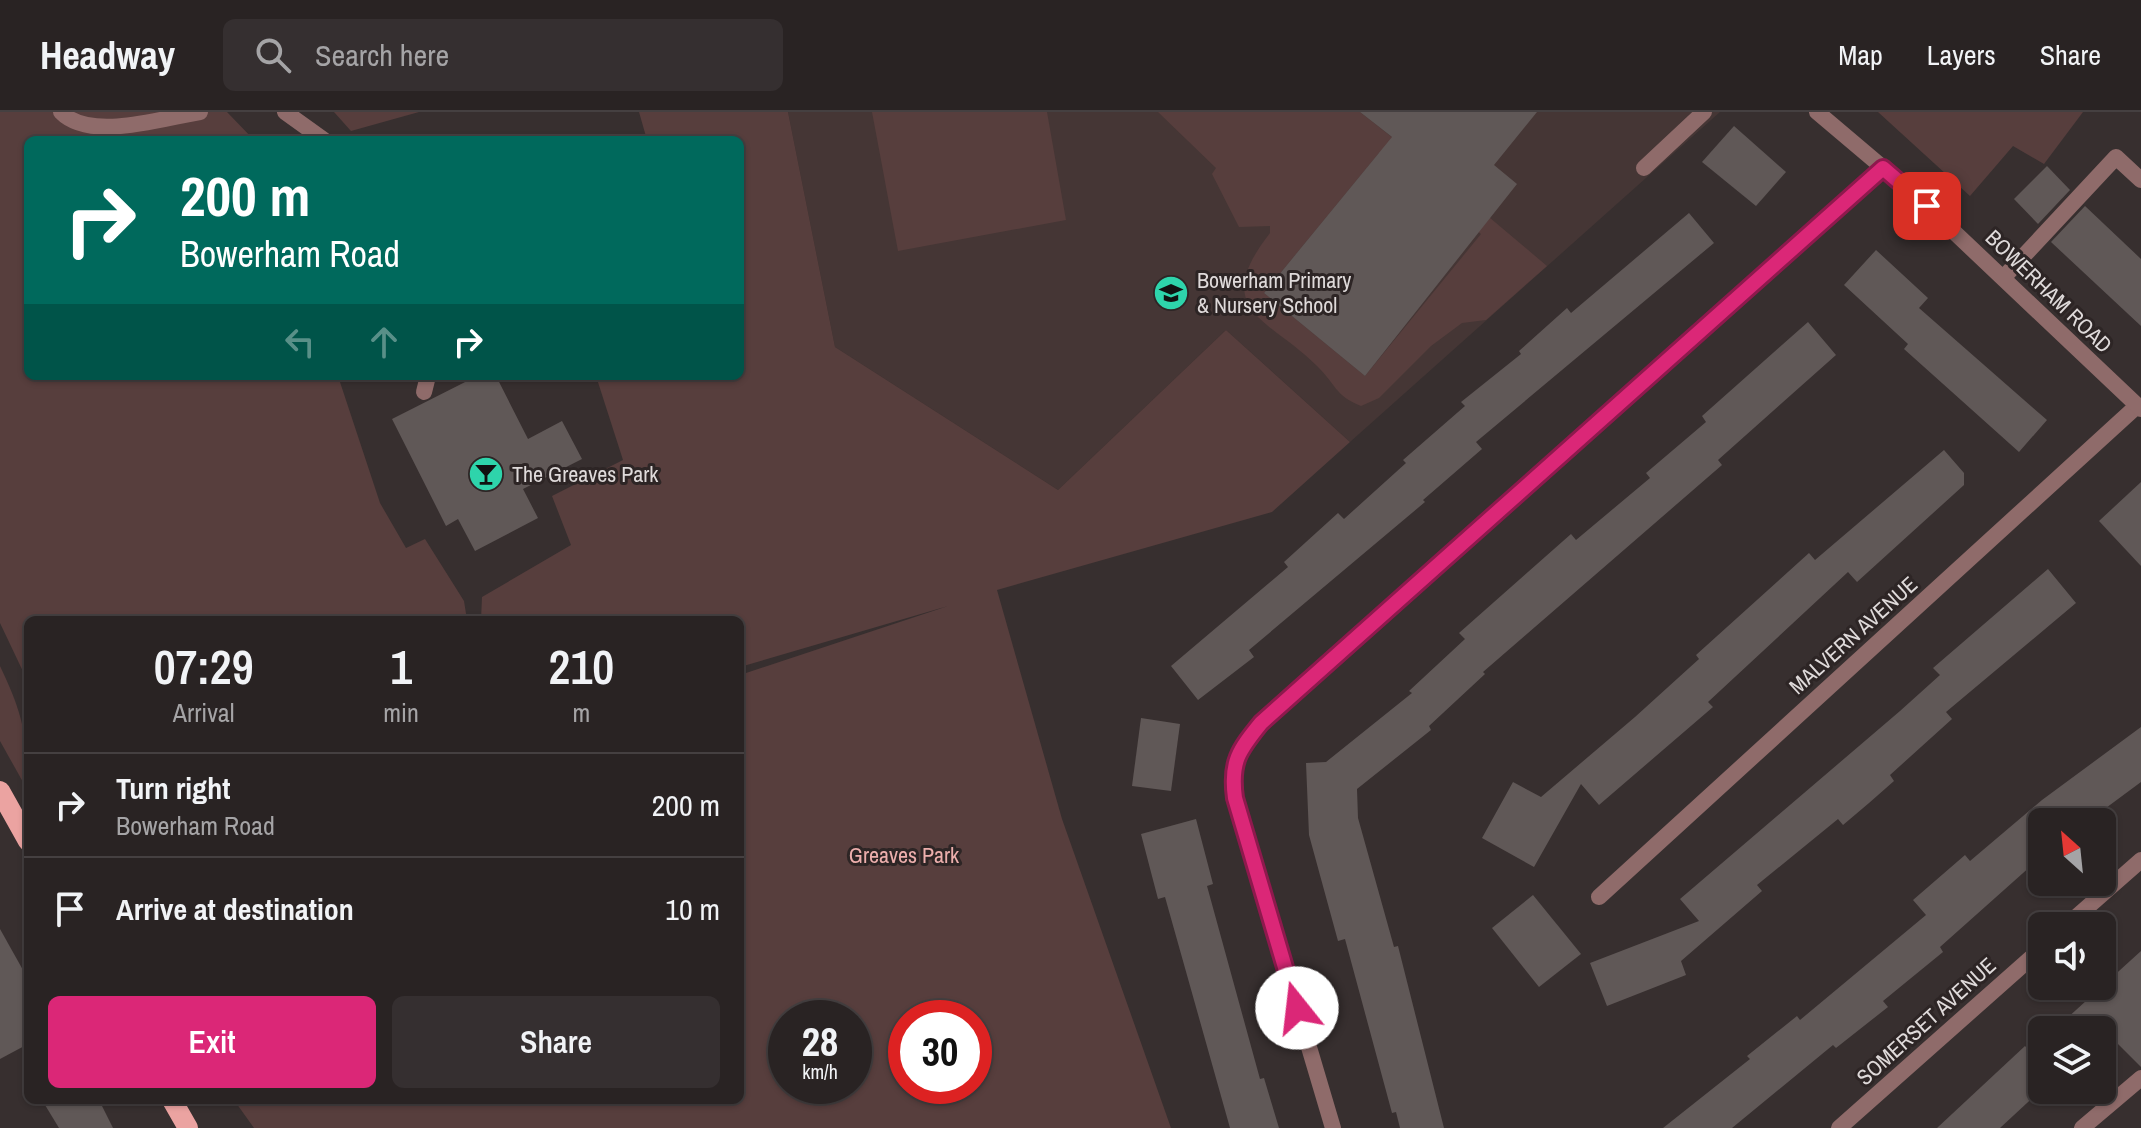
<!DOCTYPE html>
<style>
:root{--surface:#292323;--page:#352f30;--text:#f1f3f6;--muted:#a5a4a6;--line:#454041;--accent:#db2777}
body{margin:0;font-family:"Archivo Narrow",sans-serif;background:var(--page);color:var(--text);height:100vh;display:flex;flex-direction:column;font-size:30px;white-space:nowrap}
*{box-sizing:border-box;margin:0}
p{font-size:26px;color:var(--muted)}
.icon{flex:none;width:44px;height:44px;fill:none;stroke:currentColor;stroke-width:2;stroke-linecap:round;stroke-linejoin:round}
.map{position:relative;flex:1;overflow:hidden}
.details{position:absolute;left:24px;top:504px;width:720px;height:488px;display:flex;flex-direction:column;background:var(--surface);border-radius:12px;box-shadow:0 2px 6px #0004,0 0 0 2px var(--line)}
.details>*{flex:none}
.top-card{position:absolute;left:24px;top:24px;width:720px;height:244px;border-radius:12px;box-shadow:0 2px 6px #0004,0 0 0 2px var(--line);background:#00695c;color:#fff;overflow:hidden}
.needle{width:52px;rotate:333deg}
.controls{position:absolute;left:2028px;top:696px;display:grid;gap:16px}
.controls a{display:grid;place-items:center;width:88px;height:88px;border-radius:12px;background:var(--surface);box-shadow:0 2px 6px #0004,0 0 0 2px var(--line);font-size:40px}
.speed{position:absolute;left:768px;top:888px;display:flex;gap:16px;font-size:40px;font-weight:700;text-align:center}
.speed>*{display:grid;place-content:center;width:104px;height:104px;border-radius:50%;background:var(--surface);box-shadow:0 2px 6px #0004,0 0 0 2px var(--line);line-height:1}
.speed small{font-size:20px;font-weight:400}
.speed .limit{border:12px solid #d22;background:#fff;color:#111}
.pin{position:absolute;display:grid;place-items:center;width:68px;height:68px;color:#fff;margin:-34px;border-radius:16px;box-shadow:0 4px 12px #0006}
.me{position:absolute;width:88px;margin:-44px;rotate:344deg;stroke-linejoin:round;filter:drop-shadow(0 0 6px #0008)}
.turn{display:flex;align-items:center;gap:28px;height:168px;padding:0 24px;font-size:36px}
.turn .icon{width:104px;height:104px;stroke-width:2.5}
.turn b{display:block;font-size:56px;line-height:68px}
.lanes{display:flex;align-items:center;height:76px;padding:0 24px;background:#0003;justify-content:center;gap:40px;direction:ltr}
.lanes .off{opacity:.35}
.eta{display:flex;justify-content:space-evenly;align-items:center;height:136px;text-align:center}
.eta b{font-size:48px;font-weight:600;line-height:56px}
.primary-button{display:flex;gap:16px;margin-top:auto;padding:16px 24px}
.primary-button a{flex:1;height:92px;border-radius:12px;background:var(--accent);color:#fff;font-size:32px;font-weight:600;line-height:92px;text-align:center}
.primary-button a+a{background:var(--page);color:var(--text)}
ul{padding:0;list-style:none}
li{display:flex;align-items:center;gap:24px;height:104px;padding:0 24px;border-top:2px solid var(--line)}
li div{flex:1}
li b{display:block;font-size:30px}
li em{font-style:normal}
header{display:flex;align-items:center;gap:48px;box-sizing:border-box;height:112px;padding:0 40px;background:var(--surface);border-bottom:2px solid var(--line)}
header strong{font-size:38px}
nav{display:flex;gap:44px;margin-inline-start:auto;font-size:28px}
.search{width:560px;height:72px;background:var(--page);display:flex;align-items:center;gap:20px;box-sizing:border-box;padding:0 28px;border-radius:12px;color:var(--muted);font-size:30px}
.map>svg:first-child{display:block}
</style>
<header>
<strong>Headway</strong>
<div class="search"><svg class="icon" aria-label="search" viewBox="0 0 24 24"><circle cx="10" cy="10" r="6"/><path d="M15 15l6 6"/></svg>Search here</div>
<nav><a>Map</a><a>Layers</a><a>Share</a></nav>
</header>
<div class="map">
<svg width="2141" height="1016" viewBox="0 0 2141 1016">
<rect width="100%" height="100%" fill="#372f2f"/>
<polygon fill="#453635" points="788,0 1720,0 1350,330 1226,218 1058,378 835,235"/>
<g fill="#573e3d" fill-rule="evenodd">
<polygon points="0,0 227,0 254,28 28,28 28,264 338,264 380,391 406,436 425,427 464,489 467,508 28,508 28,570 0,511"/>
<polygon points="334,0 419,0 351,19"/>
<path d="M639 0H788L835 235 1058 378 1226 218 1350 330 1272 400 997 478 1062 707 1171 1016H254L234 988H740V563L948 494 740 555V508H481L482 485 571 433 552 384 623 348 596 264H740V28H647ZM786 906H854V974H786ZM906 906H974V974H906Z"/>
<polygon points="872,0 1047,0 1066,108 898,139"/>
<path d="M1158 0H1360L1427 53 1379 41 1264 181 1365 264 1481 122 1433 83 1445 68 1547 154 1486 208 1462 211 1431 234 1379 286 1361 294C1335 284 1335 271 1317 254 1269 206 1209 199 1270 121V114L1239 115 1212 62 1216 56Z"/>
<polygon points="1878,0 2083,0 2044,52 2013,34 1970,84"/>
<path d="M0 554C23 602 28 626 28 679L0 629Z"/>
</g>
<g fill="#605857">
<polygon points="1360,0 1537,0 1494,53 1517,72 1365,264 1264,181 1392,25"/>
<polygon points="1734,14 1786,60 1756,94 1702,50"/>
<polygon points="2047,54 2070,78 2038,112 2014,87"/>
<polygon points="2085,94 2141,147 2141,214 2051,130"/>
<polygon points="1689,101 1714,131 1476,330 1482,337 1423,388 1425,390 1249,538 1254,545 1198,588 1171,554 1288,455 1284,450 1338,401 1344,407 1406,351 1403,348 1465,294 1461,290 1521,242 1519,239 1567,196 1571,201"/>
<polygon points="1876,138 1928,186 1919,196 2047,308 2019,340 1904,237 1908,232 1844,173"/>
<polygon points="1808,210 1836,243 1718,348 1722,353 1483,560 1485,562 1429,614 1431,618 1357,677 1358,706 1394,835 1398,834 1444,1016 1400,1016 1396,1000 1392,1001 1345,827 1338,829 1309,723 1306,651 1326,650 1412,581 1409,579 1465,527 1459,521 1571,422 1576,428 1650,366 1646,361 1706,310 1702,304"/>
<polygon points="477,264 496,264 528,327 562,309 582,347 523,377 538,406 475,439 458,407 446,414 392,307"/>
<polygon points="1944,338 1964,361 1964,373 1857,470 1848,460 1708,590 1713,595 1599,693 1581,672 1534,755 1482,726 1513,670 1541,685 1635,605 1699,547 1696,543 1809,441 1815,448"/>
<polygon points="2141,370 2141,454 2099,409"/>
<polygon points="2048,457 2076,491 1946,600 1952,607 1890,663 1894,669 1869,691 1843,713 1838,707 1757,773 1762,779 1681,849 1686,863 1607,894 1590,851 1699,809 1680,787 1900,599 1940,563 1933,556"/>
<polygon points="1141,606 1180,612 1171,679 1132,674"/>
<polygon points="2141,615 2141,670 2087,710 2042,710 2042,744 1940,835 1943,840 1883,889 1888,895 1836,936 1833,933 1732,1016 1663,1016 1750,947 1747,944 1797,904 1800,908 1926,803 1913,788 1965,743 1970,749 2042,688"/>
<polygon points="1196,707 1213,772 1207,774 1260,967 1264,966 1279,1016 1230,1016 1165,785 1158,787 1141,722"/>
<polygon points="1533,783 1581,842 1539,875 1492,816"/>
<polygon points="0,817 28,867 28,932 0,947"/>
<polygon points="2141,839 2141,955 2104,918 2054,918"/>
<polygon points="2025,934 2042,952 2042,977 2000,1016 1937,1016"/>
<polygon points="42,988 99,988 113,1016 59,1016"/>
</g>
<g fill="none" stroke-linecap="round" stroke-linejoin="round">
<g stroke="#8f6b6a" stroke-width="16">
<path d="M61 0C90 30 163 6 200 0"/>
<polyline points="285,0 324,28"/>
<polyline points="1644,56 1704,0"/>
<polyline points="2004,165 2116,45 2141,68"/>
<polyline points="424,280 428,264"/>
<polyline points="2082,1016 2141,966"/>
</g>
<g stroke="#8f6b6a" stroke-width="16">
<polyline points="1599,785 2137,294"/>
<polyline points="2066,814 2141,748"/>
<path d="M1333 1016 1235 686C1230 651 1239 638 1261 611L1883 56"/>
<polyline points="1839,1016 2042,836"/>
</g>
<polyline stroke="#8f6b6a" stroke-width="16" points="1817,0 1914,82 2141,297"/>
<g stroke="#eba3a1" stroke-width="20">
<polyline points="0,679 28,729"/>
<polyline points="172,988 188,1016"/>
</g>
</g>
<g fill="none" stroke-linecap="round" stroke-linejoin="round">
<g stroke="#8e194d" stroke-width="20">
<path id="route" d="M1297 896 1235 686C1230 650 1239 638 1261 611L1883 56 1927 94"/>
</g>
<use href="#route" stroke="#db2777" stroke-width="14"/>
</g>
<defs>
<g id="school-disc" transform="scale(1.8)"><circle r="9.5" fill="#2ed4ab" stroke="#2d2525"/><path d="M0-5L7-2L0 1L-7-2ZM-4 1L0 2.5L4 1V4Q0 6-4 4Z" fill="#111"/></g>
<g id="bar-disc" transform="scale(1.8)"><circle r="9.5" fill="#2ed4ab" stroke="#2d2525"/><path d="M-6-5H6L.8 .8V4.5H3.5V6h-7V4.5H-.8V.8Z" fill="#111"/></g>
</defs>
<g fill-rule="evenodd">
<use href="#school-disc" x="1171" y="181"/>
<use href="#bar-disc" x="486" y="362"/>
</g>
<g text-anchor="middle" stroke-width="6" stroke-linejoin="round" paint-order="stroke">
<g font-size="22" fill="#dfdada" stroke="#2d2525" text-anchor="start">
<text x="1197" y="176">Bowerham Primary<tspan x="1197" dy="25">&amp; Nursery School</tspan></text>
<text x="512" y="370">The Greaves Park</text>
</g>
<g font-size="22" fill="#dfdada" stroke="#2d2525">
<text transform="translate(2049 179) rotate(44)" y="8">BOWERHAM ROAD</text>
<text transform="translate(1853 523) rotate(-42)" y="8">MALVERN AVENUE</text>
<text transform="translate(1926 909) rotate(-42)" y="8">SOMERSET AVENUE</text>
</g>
<g font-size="22" fill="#edafad" stroke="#2d2525">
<text x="904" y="751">Greaves Park</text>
</g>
</g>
</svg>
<div class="controls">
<a><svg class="needle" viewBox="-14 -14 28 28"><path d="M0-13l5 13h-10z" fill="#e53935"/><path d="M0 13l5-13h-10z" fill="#a5a4a6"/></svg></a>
<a><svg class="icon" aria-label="sound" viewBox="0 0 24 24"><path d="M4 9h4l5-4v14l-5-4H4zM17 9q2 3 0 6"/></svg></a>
<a><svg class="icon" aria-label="layers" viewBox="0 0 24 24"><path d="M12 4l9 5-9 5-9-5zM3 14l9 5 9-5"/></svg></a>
</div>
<div class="speed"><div>28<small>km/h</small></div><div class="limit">30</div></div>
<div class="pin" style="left:1927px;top:94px;background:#d93025"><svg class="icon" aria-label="arrive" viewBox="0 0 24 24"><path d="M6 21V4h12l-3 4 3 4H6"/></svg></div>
<svg class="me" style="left:1297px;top:896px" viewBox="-20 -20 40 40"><circle r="19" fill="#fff"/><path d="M0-13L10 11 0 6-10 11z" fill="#db2777"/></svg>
<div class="top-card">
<div class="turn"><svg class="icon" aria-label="right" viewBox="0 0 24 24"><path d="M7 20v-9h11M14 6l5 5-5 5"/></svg><div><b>200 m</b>Bowerham Road</div></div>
<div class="lanes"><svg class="icon off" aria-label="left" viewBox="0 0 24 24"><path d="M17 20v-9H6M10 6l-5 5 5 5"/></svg><svg class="icon off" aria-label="ahead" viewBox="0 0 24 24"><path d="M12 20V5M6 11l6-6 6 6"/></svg><svg class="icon" aria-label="right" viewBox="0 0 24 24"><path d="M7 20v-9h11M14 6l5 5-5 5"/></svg></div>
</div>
<section class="details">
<div class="eta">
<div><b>07:29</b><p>Arrival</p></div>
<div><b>1</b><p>min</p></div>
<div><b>210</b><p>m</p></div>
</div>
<ul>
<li><svg class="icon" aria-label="right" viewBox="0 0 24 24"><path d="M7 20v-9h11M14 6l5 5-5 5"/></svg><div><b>Turn right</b><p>Bowerham Road</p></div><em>200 m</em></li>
<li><svg class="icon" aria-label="arrive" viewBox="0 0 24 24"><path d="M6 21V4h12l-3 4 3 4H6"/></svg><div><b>Arrive at destination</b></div><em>10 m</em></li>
</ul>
<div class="primary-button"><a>Exit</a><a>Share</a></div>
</section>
</div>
